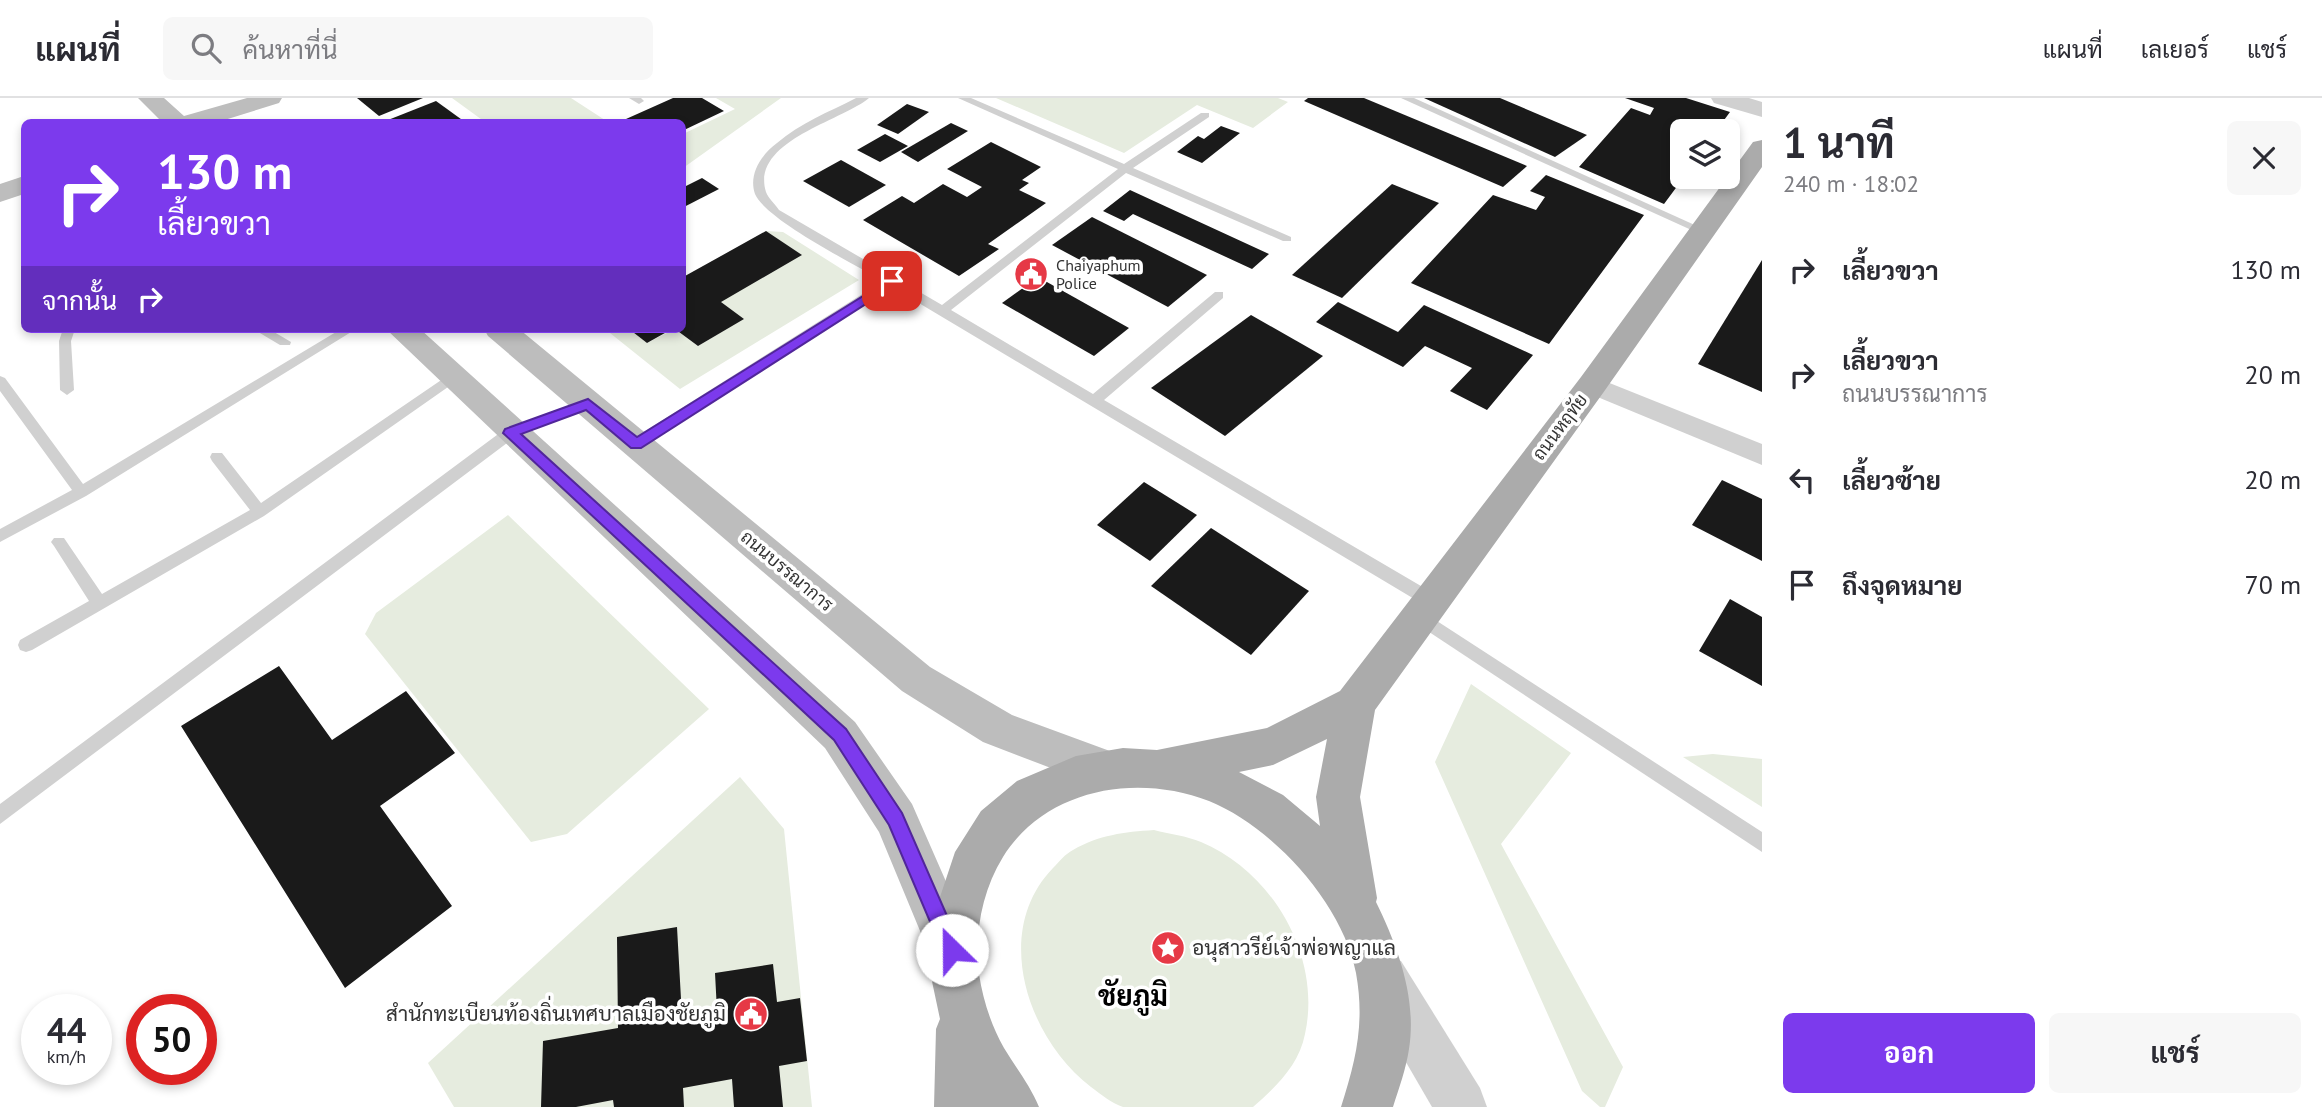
<!DOCTYPE html>
<html lang="th">
<meta charset="utf-8">
<style>
:root{--surface:#fff;--page:#f7f7f7;--text:#2b2b33;--muted:#7c7c81;--line:#e1e1e2;--accent:#7c3aed}
body{margin:0;font-family:"PT Sans",Sarabun,sans-serif;background:var(--page);color:var(--text);height:100vh;display:flex;flex-direction:column;font-size:26px;white-space:nowrap}
*{box-sizing:border-box;margin:0}
p{font-size:23px;color:var(--muted)}
.icon{flex:none;width:38px;height:38px;fill:none;stroke:currentColor;stroke-width:2;stroke-linecap:round;stroke-linejoin:round}
.map{position:relative;flex:1;overflow:hidden}
.panel{display:flex;flex-direction:column;background:var(--surface);width:560px}
.panel>*{flex:none}
.top-card{position:absolute;left:21px;top:21px;width:665px;height:214px;border-radius:10px;box-shadow:0 4px 10px #0003;background:#7c3aed;color:#fff;overflow:hidden}
.buttons{position:absolute;left:1670px;top:21px;display:grid;gap:14px}
.buttons a{display:grid;place-items:center;width:70px;height:70px;border-radius:10px;background:var(--surface);box-shadow:0 4px 10px #0003;font-size:35px}
.speed{position:absolute;left:21px;top:896px;display:flex;gap:14px;font-size:35px;font-weight:700;text-align:center}
.speed>*{display:grid;place-content:center;width:91px;height:91px;border-radius:50%;background:var(--surface);box-shadow:0 4px 10px #0003;line-height:1}
.speed small{font-size:18px;font-weight:400}
.speed .limit{border:10px solid #d22;background:#fff;color:#111}
.pin{position:absolute;display:grid;place-items:center;width:60px;height:60px;color:#fff;margin:-30px;border-radius:14px;box-shadow:0 4px 10px #0006}
.me{position:absolute;width:77px;margin:-38px;rotate:337deg;stroke-linejoin:round;filter:drop-shadow(0 0 5px #0008)}
.turn{display:flex;align-items:center;gap:24px;height:147px;padding:0 21px;font-size:32px}
.turn .icon{width:91px;height:91px;stroke-width:2.5}
.turn b{display:block;font-size:49px;line-height:60px}
.then{display:flex;align-items:center;height:66px;padding:0 21px;background:#0003;gap:14px;font-size:26px}
.round{display:grid;place-items:center;flex:none;width:74px;height:74px;border-radius:10px;background:var(--page)}
.overview{display:flex;align-items:center;justify-content:space-between;height:119px;padding:0 21px}
h1{font-size:42px;font-weight:700;line-height:52px}
.button{display:flex;gap:14px;margin-top:auto;padding:14px 21px}
.button a{flex:1;height:80px;border-radius:10px;background:var(--accent);color:#fff;font-size:28px;font-weight:700;line-height:80px;text-align:center}
.button a+a{background:var(--page);color:var(--text)}
ul{padding:0;list-style:none}
li{display:flex;align-items:center;gap:21px;height:105px;padding:0 21px}
li div{flex:1}
li b{display:block;font-size:26px}
li em{font-style:normal}
header{display:flex;align-items:center;gap:42px;box-sizing:border-box;height:98px;padding:0 35px;background:var(--surface);border-bottom:2px solid var(--line)}
header strong{font-size:33px}
nav{display:flex;gap:38px;margin-inline-start:auto;font-size:24px}
.search{width:490px;height:63px;background:var(--page);display:flex;align-items:center;gap:18px;box-sizing:border-box;padding:0 24px;border-radius:10px;color:var(--muted);font-size:26px}
main{display:flex;flex:1;min-height:0}
.map>svg:first-child{display:block}
</style>
<header>
<strong>แผนที่</strong>
<div class="search"><svg class="icon" aria-label="search" viewBox="0 0 24 24"><circle cx="10" cy="10" r="6"/><path d="M15 15l6 6"/></svg>ค้นหาที่นี่</div>
<nav><a>แผนที่</a><a>เลเยอร์</a><a>แชร์</a></nav>
</header>
<main>
<div class="map">
<svg width="1762" height="1009" viewBox="0 0 1762 1009">
<rect width="100%" height="100%" fill="#fff"/>
<g fill="#e6ecdf">
<polygon points="452,0 571,0 608,24 485,24"/>
<polygon points="716,0 781,0 683,70 683,36 735,11"/>
<polygon points="996,0 1278,0 1288,4 1253,30 1197,7 1124,55"/>
<polygon points="766,133 783,134 859,182 680,291 605,231 629,231 647,245 675,231 698,248 743,221 721,204"/>
<polygon points="508,417 709,611 567,736 531,744 365,536 376,515"/>
<polygon points="1471,586 1571,655 1501,746 1623,969 1605,1009 1600,1009 1582,993 1435,664"/>
<polygon points="1713,656 1762,661 1762,709 1683,659"/>
<polygon points="740,679 784,731 812,1009 454,1009 428,965"/>
<path d="M1154 732C1169 736 1187 738 1201 744 1273 774 1322 859 1305 936 1299 967 1276 989 1253 1009H1123C1111 1005 1102 997 1091 989 1028 941 991 834 1053 770 1059 764 1065 756 1073 752 1099 737 1124 734 1154 732Z"/>
</g>
<g fill="#1a1a1a">
<polygon points="357,0 423,0 379,18"/>
<polygon points="673,0 702,0 724,13 682,33 682,24 631,24 626,21"/>
<polygon points="1308,0 1364,0 1527,68 1503,89 1304,3"/>
<polygon points="1424,0 1500,0 1587,37 1555,59"/>
<polygon points="1625,0 1686,0 1730,14 1716,33 1682,33 1682,79 1684,79 1664,106 1579,69 1631,10 1650,17 1654,10"/>
<polygon points="436,3 465,24 392,24 388,22"/>
<polygon points="907,6 929,14 898,36 877,27"/>
<polygon points="951,25 968,33 918,64 901,54"/>
<polygon points="1221,28 1240,35 1202,65 1177,54 1198,38 1204,41"/>
<polygon points="885,36 908,48 880,64 857,52"/>
<polygon points="991,44 1041,69 1022,82 1029,85 1019,92 1046,105 988,146 999,151 959,178 863,122 902,98 914,105 943,86 967,99 982,89 947,71"/>
<polygon points="841,62 886,87 849,109 803,83"/>
<polygon points="1546,77 1644,117 1549,246 1411,185 1493,97 1536,112 1545,99 1530,93"/>
<polygon points="702,80 719,91 682,110 682,90"/>
<polygon points="1392,86 1439,105 1342,200 1292,177"/>
<polygon points="1130,92 1269,156 1252,171 1133,116 1124,123 1103,113"/>
<polygon points="1092,119 1207,177 1168,209 1052,147"/>
<polygon points="766,133 802,157 721,204 744,221 698,248 675,231 682,231 682,177 685,178"/>
<polygon points="1762,162 1762,294 1698,266"/>
<polygon points="1038,179 1129,230 1094,258 1002,205"/>
<polygon points="1338,204 1398,234 1424,207 1533,257 1487,312 1450,293 1472,270 1425,248 1403,269 1316,224"/>
<polygon points="1251,217 1323,258 1225,338 1151,290"/>
<polygon points="629,231 672,231 647,245"/>
<polygon points="1722,382 1762,401 1762,463 1692,427"/>
<polygon points="1144,384 1197,417 1150,463 1097,427"/>
<polygon points="1211,430 1309,493 1251,557 1151,488"/>
<polygon points="1730,501 1762,519 1762,588 1699,553"/>
<polygon points="279,568 332,642 406,593 455,655 380,708 452,808 345,890 181,628"/>
<polygon points="677,829 682,919 717,913 715,875 773,866 777,904 800,900 807,963 779,968 783,1009 734,1009 732,981 683,990 684,1009 614,1009 613,1002 576,1009 541,1009 543,943 618,930 617,839"/>
</g>
<g fill="none" stroke-linecap="round" stroke-linejoin="round">
<g fill="#d0d0d0" fill-rule="evenodd">
<polygon points="629,0 641,0 644,3 639,6"/>
<path d="M856 0H869C842 23 750 43 766 94 768 100 775 106 779 112L942 207 1118 71 958 0H971L1124 66 1201 15H1209V19L1133 70 1291 139V143H1283L1126 75 951 212 1093 296 1215 194H1223V200L1104 302 1438 498 1440 503 1438 508H1426L892 189 641 350H631L629 346 631 342 883 183C856 167 766 122 755 96 748 76 762 56 777 45 800 25 829 14 856 0Z"/>
<polygon points="1401,0 1414,0 1708,133 1706,135 1698,135"/>
<polygon points="63,231 75,231 71,243 74,292 67,297 60,292 59,243"/>
<polygon points="253,231 269,231 291,244 290,247 280,247"/>
<polygon points="341,231 356,231 86,398 0,444 0,431 72,392 0,293 0,278 5,280 83,386"/>
<polygon points="453,274 458,276 458,282 264,418 32,552 26,554 20,552 18,547 20,542 89,503 54,448 51,444 54,440 64,440 102,496 250,412 212,363 210,359 212,355 222,355 261,405"/>
<polygon points="588,301 595,306 593,309 515,339 0,726 0,706 505,331"/>
<polygon points="1420,512 1762,734 1762,754 1414,524 1412,519 1414,514"/>
</g>
<polygon fill="#d0d0d0" fill-rule="evenodd" points="1592,278 1762,346 1762,367 1583,293 1579,287 1583,281"/>
<g fill="#d0d0d0" fill-rule="evenodd">
<polygon points="1711,0 1749,0 1762,4 1762,19 1714,5"/>
<polygon points="1384,856 1401,863 1480,990 1487,1009 1432,1009 1367,897 1360,880 1367,863"/>
</g>
<g fill="#bdbdbd" fill-rule="evenodd">
<polygon points="138,0 164,0 184,18 247,0 282,0 279,5 218,24 162,24"/>
<polygon points="24,78 24,96 0,104 0,86"/>
<polygon points="386,231 420,231 855,624 912,706 976,852 969,869 952,876 935,869 879,734 825,650"/>
<polygon points="484,231 519,231 930,569 1012,617 1118,656 1125,670 1118,684 1103,690 983,644 902,593 488,238"/>
</g>
<path fill="#ababab" fill-rule="evenodd" d="M1762 42V69L1603 295 1375 612 1360 699 1377 800 1376 804C1398 849 1417 900 1409 951 1406 971 1399 990 1393 1009H1341C1356 962 1365 925 1356 875 1343 806 1273 729 1209 703 1137 675 1046 690 1003 759 982 793 974 836 979 876 983 902 991 927 1004 950 1016 970 1030 987 1039 1009H934L936 931 940 921 930 874 932 823 955 754 981 713 1017 683 1076 658 1123 650 1157 652 1267 630 1340 593 1581 279 1753 44ZM1327 641 1316 699 1320 728 1283 697 1239 674 1273 667Z"/>
</g>
<polygon fill="#7c3aed" stroke="#51269a" stroke-width="2" points="892,180 898,183 897,186 641,350 631,350 586,312 521,336 846,631 902,715 962,852 959,859 952,862 945,859 889,727 834,642 503,335 505,331 588,301 637,339"/>
<defs>
<g id="civic-disc" transform="scale(1.75)"><circle r="9.5" fill="#e63946" stroke="#fff"/><path d="M-.6-6.5H3V-4.5H.6V-3L4-1V1h2V6H-6V1h2V-1L-.6-3ZM-1.2 2.5V6h2.4V2.5Z" fill="#fff"/></g>
<g id="sight-disc" transform="scale(1.75)"><circle r="9.5" fill="#e63946" stroke="#fff"/><path d="M0-6L1.8-2.2L6-1.7L2.9 1.2L3.7 5.4L0 3.3L-3.7 5.4L-2.9 1.2L-6-1.7L-1.8-2.2Z" fill="#fff"/></g>
</defs>
<g fill-rule="evenodd">
<use href="#civic-disc" x="1031" y="176"/>
<use href="#sight-disc" x="1168" y="850"/>
<use href="#civic-disc" x="751" y="916"/>
</g>
<g text-anchor="middle" stroke-width="7" stroke-linejoin="round" paint-order="stroke">
<g font-size="16" fill="#333" stroke="#fff" text-anchor="start">
<text x="1056" y="173">Chaiyaphum<tspan x="1056" dy="18">Police</tspan></text>
</g>
<g font-size="18" fill="#333" stroke="#fff">
<text transform="translate(1560 329) rotate(-53)" y="6">ถนนหฤทัย</text>
<text transform="translate(787 473) rotate(40)" y="6">ถนนบรรณาการ</text>
</g>
<g font-size="21" fill="#333" stroke="#fff" text-anchor="start">
<text x="1192" y="857">อนุสาวรีย์เจ้าพ่อพญาแล</text>
<text x="726" y="923" text-anchor="end">สำนักทะเบียนท้องถิ่นเทศบาลเมืองชัยภูมิ</text>
</g>
<g font-size="28" font-weight="bold" fill="#000" stroke="#fff">
<text x="1133" y="908">ชัยภูมิ</text>
</g>
</g>
</svg>
<div class="buttons">
<a><svg class="icon" aria-label="layers" viewBox="0 0 24 24"><path d="M12 4l9 5-9 5-9-5zM3 14l9 5 9-5"/></svg></a>
</div>
<div class="speed"><div>44<small>km/h</small></div><div class="limit">50</div></div>
<div class="pin" style="left:892px;top:183px;background:#d93025"><svg class="icon" aria-label="arrive" viewBox="0 0 24 24"><path d="M6 21V4h12l-3 4 3 4H6"/></svg></div>
<svg class="me" style="left:952px;top:852px" viewBox="-20 -20 40 40"><circle r="19" fill="#fff"/><path d="M0-13L10 11 0 6-10 11z" fill="#7c3aed"/></svg>
<div class="top-card">
<div class="turn"><svg class="icon" aria-label="right" viewBox="0 0 24 24"><path d="M7 20v-9h11M14 6l5 5-5 5"/></svg><div><b>130 m</b>เลี้ยวขวา</div></div>
<div class="then">จากนั้น<svg class="icon" aria-label="right" viewBox="0 0 24 24"><path d="M7 20v-9h11M14 6l5 5-5 5"/></svg></div>
</div>
</div>
<section class="panel">
<div class="overview"><div><h1>1 นาที</h1><p>240 m · 18:02</p></div><a class="round"><svg class="icon" aria-label="close" viewBox="0 0 24 24"><path d="M6 6l12 12M18 6L6 18"/></svg></a></div>
<ul>
<li><svg class="icon" aria-label="right" viewBox="0 0 24 24"><path d="M7 20v-9h11M14 6l5 5-5 5"/></svg><div><b>เลี้ยวขวา</b></div><em>130 m</em></li>
<li><svg class="icon" aria-label="right" viewBox="0 0 24 24"><path d="M7 20v-9h11M14 6l5 5-5 5"/></svg><div><b>เลี้ยวขวา</b><p>ถนนบรรณาการ</p></div><em>20 m</em></li>
<li><svg class="icon" aria-label="left" viewBox="0 0 24 24"><path d="M17 20v-9H6M10 6l-5 5 5 5"/></svg><div><b>เลี้ยวซ้าย</b></div><em>20 m</em></li>
<li><svg class="icon" aria-label="arrive" viewBox="0 0 24 24"><path d="M6 21V4h12l-3 4 3 4H6"/></svg><div><b>ถึงจุดหมาย</b></div><em>70 m</em></li>
</ul>
<div class="button"><a>ออก</a><a>แชร์</a></div>
</section>
</main>
